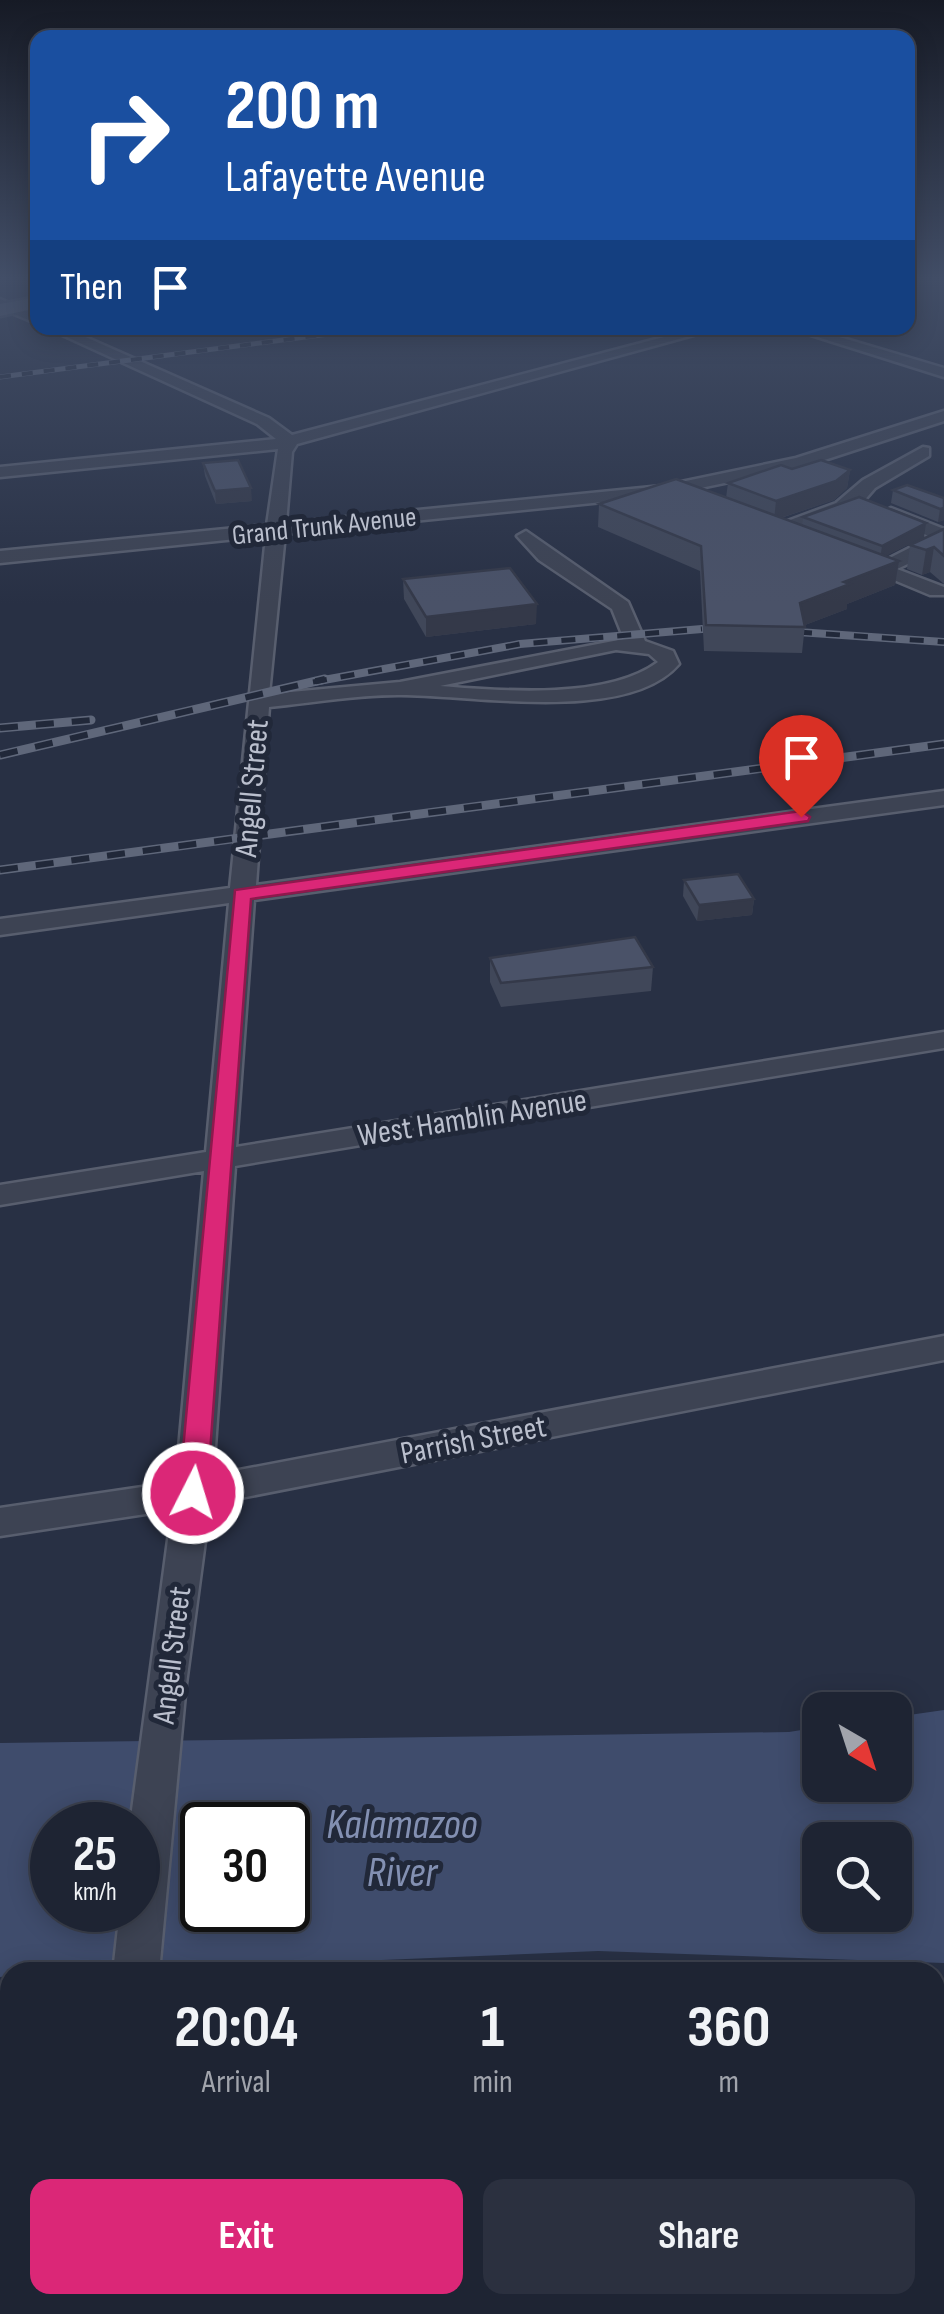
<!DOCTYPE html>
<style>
:root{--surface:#1e2433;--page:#2b303f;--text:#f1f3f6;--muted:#a1a4ac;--line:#3c414e;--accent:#db2777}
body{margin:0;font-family:"Sofia Sans Condensed",sans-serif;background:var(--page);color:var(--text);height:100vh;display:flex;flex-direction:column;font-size:38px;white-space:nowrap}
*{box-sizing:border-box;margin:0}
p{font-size:32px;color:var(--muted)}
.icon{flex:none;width:55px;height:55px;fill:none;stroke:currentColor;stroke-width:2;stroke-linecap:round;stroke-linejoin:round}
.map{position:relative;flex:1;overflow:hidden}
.drawer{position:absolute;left:0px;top:1962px;width:945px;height:352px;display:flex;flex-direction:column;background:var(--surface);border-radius:30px 30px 0 0;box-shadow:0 5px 25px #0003,0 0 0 2px var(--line)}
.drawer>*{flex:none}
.hud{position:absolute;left:30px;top:30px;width:885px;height:305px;border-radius:20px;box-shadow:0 5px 25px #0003,0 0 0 2px var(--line);background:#1a4fa0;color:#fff;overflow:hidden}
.needle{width:65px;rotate:141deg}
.tools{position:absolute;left:802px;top:1692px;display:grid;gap:20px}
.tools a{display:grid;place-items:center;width:110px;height:110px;border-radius:20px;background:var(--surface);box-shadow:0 5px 25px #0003,0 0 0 2px var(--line);font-size:50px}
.speed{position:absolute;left:30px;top:1802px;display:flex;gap:20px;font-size:50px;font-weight:700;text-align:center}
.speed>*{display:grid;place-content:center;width:130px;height:130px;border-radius:50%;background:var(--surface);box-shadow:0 5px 25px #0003,0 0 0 2px var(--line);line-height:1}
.speed small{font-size:25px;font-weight:400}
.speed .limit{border:5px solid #111;border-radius:15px;background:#fff;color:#111}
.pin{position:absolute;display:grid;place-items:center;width:85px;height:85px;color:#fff;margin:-102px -42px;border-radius:50% 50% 50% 0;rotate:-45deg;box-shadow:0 0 10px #0007}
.pin .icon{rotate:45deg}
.me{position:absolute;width:110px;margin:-55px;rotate:5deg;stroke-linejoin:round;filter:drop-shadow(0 0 8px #0008)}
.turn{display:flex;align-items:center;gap:35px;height:210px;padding:0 30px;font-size:45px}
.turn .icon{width:130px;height:130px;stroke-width:2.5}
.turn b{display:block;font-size:70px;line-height:85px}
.then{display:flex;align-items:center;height:95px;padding:0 30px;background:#0003;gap:20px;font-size:38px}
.eta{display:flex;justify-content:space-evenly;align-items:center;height:170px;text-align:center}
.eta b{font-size:60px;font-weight:700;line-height:70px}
.primary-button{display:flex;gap:20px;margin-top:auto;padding:20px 30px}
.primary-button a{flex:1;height:115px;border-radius:20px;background:var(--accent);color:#fff;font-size:40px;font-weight:700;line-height:115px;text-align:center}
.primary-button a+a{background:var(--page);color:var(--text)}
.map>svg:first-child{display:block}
</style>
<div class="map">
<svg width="944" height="2314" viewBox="0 0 944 2314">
<rect width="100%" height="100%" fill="#283044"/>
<path fill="#3f4c6c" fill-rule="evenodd" d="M944 1710V1963L598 1951 94 1972H10V1976L0 1977V1743L789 1732 820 1727V1785H895V1717ZM52 1825H138V1910H52ZM202 1825H288V1910H202ZM820 1840H895V1915H820Z"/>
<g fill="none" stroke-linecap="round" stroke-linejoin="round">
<g stroke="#585e6e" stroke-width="5">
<g id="minor">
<polygon points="0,299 38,315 38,324 0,308"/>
<path d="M47 328H65L269 418 292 435 698 328H719L297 444 292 452 286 523 662 486 796 458 944 411V421L806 466 662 496 285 534 269 694 400 682 624 639 612 609 539 560 517 536 526 531 628 602 645 641 673 651 679 664C627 725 469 694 398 695 355 695 311 703 269 707L256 885 944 791V805L254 900 236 1147 944 1032V1048L235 1166 213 1475 944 1336V1360L210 1504 186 1684 159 1972H113L120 1910H138V1825H130L172 1510 0 1536V1508L176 1482 204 1171 0 1205V1185L206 1152 229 903 0 935V919L230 888 266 536 0 563V551L267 525 278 449 0 477V467L276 439 257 424ZM616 650 649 654 658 662C607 700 502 691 440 686Z"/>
<polygon points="789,328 809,328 944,368 944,377"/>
<polygon points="923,447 929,448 929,456 875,488 862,503 848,511 775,534 766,529 836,503 863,480"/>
<polygon points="891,508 944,529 940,549 897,569 944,587 944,595 930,595 851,562 860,556 880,563 931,537 885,517 882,513"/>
<polygon points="935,2211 944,2212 944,2262 935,2261"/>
<polygon points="10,2215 10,2265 0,2267 0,2217"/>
<polygon points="83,2305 135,2305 134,2314 82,2314"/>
</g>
</g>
<g stroke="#464c5d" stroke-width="5">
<polygon id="major" points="38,297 38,308 0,316 0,304"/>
</g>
<g stroke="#495b61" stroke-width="8" stroke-dasharray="11 11" stroke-linecap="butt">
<polyline points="0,2032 10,2032"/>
<polyline points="935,2034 944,2034"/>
<polyline points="935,2126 944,2126"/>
<polyline points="0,2144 10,2148"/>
</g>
<use href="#minor" fill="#3d4353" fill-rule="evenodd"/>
<use href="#major" fill="#5b6273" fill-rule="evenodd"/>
<g stroke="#5f677a" stroke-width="5">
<polyline id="rail-far2" points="0,377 375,328"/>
</g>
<g stroke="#5f677a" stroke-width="8">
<g id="rail-far1">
<polyline points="798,632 944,642"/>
<polyline points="313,682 520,644 702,629"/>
</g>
</g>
<g stroke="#5f677a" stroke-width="9">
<g id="rail">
<polyline points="0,728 91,720"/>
<polyline points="0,755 325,679"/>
<polyline points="0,870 944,744"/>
</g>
</g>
<use href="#rail-far2" stroke="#212839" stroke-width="4" stroke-dasharray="11" stroke-linecap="butt"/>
<use href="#rail-far1" stroke="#212839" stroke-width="5" stroke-dasharray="14" stroke-linecap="butt"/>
<use href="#rail" stroke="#212839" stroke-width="6" stroke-dasharray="18" stroke-linecap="butt"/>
</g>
<g fill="#404759">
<polygon points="203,463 252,501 216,504 205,476"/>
<polygon points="792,469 850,470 847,488 834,500 781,518 802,526 803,517 924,537 885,556 899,561 895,585 847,604 847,609 805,625 802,653 704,651 700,571 598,527 599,504 726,498 728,483"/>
<polygon points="893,490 944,498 944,520 938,522 891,503"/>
<polygon points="944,529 944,584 930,572 922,575 907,569 910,545"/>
<polygon points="403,579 536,624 426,637 404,599"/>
<polygon points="684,880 754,899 752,915 697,921 683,896"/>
<polygon points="490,958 653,967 651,991 501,1007 490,982"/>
</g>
<g fill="#343949">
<polygon points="850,470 847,488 834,500 774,520 776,501"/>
<polygon points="251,488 252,501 216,504 215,491"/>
<polygon points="944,508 944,520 938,522 940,509"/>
<polygon points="926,523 924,537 880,559 882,546"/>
<polygon points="934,547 930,572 922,575 926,550"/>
<polygon points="899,561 895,585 847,604 847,609 797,628 800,603 844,582"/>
<polygon points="537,604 536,624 426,637 426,617"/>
<polygon points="754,899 752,915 697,921 699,905"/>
</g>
<g fill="#4a5268" stroke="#343949" stroke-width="2.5">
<polygon points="238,460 251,488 215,491 203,463"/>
<polygon points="821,460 850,470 836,481 776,501 728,483 781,465 792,469"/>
<polygon points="676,479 899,561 844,582 850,584 800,603 805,627 706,625 701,546 599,504"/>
<polygon points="907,485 944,498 944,508 940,509 893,490"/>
<polygon points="859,497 926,523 882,546 803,517"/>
<polygon points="944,529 944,556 934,547 926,550 910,545"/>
<polygon points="510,568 537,604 426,617 403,579"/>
<polygon points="738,874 754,899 699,905 684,880"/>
<polygon points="635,937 653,967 501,983 490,958"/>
</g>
<linearGradient id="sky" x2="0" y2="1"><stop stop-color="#161a25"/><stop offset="0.46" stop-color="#424e67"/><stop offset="1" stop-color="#424e67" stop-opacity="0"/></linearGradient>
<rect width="944" height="604" fill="url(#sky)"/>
<polygon fill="#db2777" stroke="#8e194d" stroke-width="2.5" points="801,811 810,817 808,821 251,899 207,1493 203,1501 193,1504 183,1501 179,1493 235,890"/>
<g text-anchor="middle" stroke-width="10" stroke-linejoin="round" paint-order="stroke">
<g font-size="28" fill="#babfcd" stroke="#212839">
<text transform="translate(324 525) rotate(-6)" y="10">Grand Trunk Avenue</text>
</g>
<g font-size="32" fill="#babfcd" stroke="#212839">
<text transform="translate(251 788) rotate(-85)" y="11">Angell Street</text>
<text transform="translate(472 1117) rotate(-9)" y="11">West Hamblin Avenue</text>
<text transform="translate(473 1439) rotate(-11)" y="11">Parrish Street</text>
<text transform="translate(171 1655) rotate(-83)" y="11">Angell Street</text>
</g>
<g font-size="42" font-style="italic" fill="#8390b2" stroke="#212839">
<text x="402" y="1838">Kalamazoo<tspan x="402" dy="48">River</tspan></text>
</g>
</g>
</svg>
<div class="tools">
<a><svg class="needle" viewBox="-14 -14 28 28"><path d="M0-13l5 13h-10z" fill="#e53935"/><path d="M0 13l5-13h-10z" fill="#a1a4ac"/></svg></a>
<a><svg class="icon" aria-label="search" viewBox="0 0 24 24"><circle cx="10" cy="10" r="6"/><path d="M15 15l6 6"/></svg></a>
</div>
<div class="speed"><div>25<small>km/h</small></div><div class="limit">30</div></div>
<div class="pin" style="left:801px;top:817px;background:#d93025"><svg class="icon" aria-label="arrive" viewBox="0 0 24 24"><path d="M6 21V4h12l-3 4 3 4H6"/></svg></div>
<svg class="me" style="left:193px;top:1493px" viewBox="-20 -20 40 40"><circle r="17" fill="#db2777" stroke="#fff" stroke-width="3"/><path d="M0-11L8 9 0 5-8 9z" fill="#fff"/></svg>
<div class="hud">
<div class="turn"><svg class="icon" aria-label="right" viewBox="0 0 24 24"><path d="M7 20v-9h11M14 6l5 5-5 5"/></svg><div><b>200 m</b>Lafayette Avenue</div></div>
<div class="then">Then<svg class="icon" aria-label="arrive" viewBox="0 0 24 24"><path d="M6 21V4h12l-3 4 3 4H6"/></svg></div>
</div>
<section class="drawer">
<div class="eta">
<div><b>20:04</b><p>Arrival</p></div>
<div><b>1</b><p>min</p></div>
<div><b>360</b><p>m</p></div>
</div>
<div class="primary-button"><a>Exit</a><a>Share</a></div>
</section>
</div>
